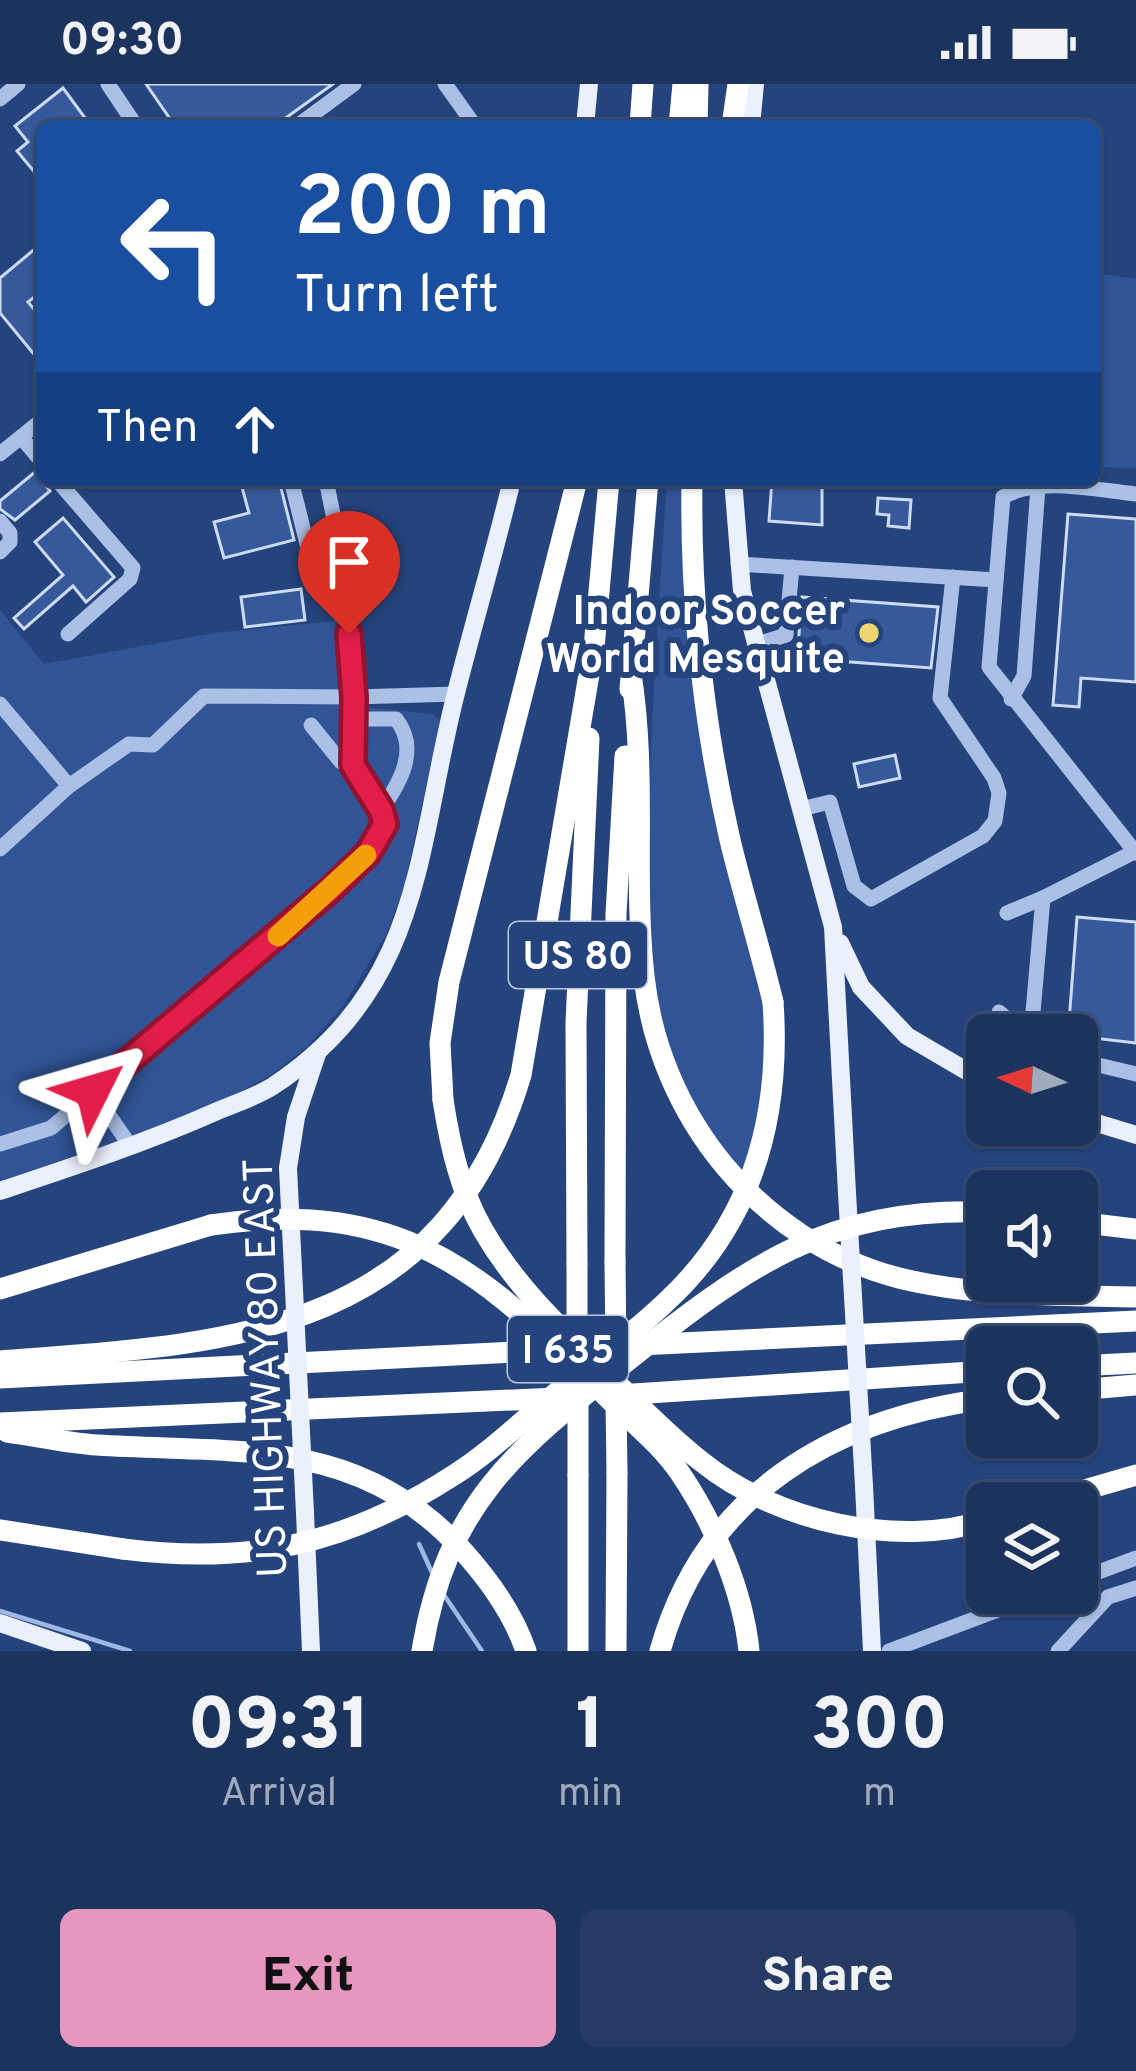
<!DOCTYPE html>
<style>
:root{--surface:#1c335e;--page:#253b64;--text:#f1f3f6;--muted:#a0aabc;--line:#3a4e73;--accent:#e797bd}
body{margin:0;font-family:Overpass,sans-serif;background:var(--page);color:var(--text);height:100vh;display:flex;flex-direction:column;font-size:45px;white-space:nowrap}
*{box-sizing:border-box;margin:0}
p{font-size:39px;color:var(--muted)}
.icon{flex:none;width:66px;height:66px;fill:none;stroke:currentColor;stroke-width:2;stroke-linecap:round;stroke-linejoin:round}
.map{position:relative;height:1567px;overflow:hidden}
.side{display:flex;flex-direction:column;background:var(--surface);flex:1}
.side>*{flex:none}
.banner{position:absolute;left:36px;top:36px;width:1065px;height:366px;border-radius:18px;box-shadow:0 3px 9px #0004,0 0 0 3px var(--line);background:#1a4fa0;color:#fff;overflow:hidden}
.needle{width:78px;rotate:274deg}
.tools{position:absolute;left:966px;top:930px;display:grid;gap:24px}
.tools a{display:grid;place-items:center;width:132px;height:132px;border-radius:18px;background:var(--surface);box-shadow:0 3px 9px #0004,0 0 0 3px var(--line);font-size:60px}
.pin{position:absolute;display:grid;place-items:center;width:102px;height:102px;color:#fff;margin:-123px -51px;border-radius:50% 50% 50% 0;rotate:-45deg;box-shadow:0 0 12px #0007}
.pin .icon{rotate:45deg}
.me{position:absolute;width:132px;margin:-66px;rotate:50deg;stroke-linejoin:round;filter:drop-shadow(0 0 9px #0008)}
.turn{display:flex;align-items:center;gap:42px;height:252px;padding:0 60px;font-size:54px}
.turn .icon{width:156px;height:156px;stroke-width:2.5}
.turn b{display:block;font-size:84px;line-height:102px}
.then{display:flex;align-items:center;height:114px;padding:0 60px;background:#0003;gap:24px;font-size:45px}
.eta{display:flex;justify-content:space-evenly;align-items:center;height:204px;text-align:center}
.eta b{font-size:72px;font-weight:800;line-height:84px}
.cta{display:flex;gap:24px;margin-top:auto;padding:24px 60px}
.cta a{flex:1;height:138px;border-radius:18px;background:var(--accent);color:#111;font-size:48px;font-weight:800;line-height:138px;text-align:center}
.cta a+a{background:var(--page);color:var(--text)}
.status{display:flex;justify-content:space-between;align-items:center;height:84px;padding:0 60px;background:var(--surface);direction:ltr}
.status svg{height:33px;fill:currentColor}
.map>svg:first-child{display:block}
</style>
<div class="status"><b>09:30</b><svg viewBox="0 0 49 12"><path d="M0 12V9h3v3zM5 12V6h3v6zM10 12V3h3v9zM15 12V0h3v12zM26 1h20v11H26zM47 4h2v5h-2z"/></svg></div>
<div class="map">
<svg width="1136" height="1567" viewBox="0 0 1136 1567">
<rect width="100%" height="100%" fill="#25447d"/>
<g fill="#305495">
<polygon points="1095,189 1136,195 1136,384 1095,383"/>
<path d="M667 396H684L694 615 712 716 764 911V1021L743 1090C708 1051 680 1007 665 956 647 898 649 833 649 773 649 647 659 522 667 396Z"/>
<polygon points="0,526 44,580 214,549 335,537 343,621 433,630 440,636 405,800 386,851 343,922 307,963 271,991 200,1029 0,1097"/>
</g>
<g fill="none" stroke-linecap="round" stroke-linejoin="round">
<g stroke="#9eb9e6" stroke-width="4.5">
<polyline points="419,1460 434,1493"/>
<polyline points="442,1508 482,1567"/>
<polyline points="0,1527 130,1567"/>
</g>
</g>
<g fill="#35599a" stroke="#cddbf4" stroke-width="3">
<polygon points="146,0 333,0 280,38 282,42 175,42"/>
<polygon points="63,4 91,42 42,42 42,97 17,67 28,58 15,42"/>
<polygon points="42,159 42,207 28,218 42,235 42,280 0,229 0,194"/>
<polygon points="35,388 50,407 15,436 0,425 0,417"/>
<polygon points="240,396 279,396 294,456 224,474 214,438 249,429"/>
<polygon points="772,396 822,396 822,441 769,437"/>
<polygon points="878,414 911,416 909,444 888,442 889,431 877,430"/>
<polygon points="1068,430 1136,435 1136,598 1081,594 1079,623 1053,621"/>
<polygon points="63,434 114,493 86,518 73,502 24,545 14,534 63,491 35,458"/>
<polygon points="301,505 305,536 245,543 241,513"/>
<polygon points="802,513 938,523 931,584 797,574"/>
<polygon points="895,671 900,694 859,703 854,680"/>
<polygon points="1077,833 1136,838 1136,959 1068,951"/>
</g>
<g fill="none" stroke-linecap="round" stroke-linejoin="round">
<g stroke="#aac0e5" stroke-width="15">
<polyline points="108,0 136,42"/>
<polyline points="445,0 475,42"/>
<polyline points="0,15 18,0"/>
<polyline points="297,42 354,0"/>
<polyline points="21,353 42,378"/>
<polyline points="0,370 42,336"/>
<polyline points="57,396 133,484 130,495 68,550"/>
<polyline points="291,396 308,464 339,459"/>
<polyline points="326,396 340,464 354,613 456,610"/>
<path d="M1136 410C1095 406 1039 392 1003 413L989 583 1136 769"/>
<polyline points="0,437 10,449 10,458 0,468"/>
<polyline points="738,480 996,496"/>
<polyline points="755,561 786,551 792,483"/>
<polyline points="1011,615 1024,592 1038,403"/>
<polyline points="0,620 69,702"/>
<path d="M353 635H396C420 665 400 699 381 726"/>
<polyline points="311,641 341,678 353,681"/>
<polyline points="801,725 830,718 854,802 871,815 983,752 995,737 999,709 994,694 940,614 953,493"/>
<polyline points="0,765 69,702 129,660 153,661 204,612 354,613 353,681 381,726 385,740 368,769 330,806 51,1044 0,1060"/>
<polyline points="1007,829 1043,814"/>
<polyline points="999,928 1027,951"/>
<polyline points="1031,951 1043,814 1134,768"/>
<polyline points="1077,976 1136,990"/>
<polyline points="93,1008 131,1063"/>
<polyline points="1077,1496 1136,1474"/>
<polyline points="889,1567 1043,1509"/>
<polyline points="1058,1567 1108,1513 1136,1504"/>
</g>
<g stroke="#ebf0fd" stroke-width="18">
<polyline points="585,42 589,0"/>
<polyline points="751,42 755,0"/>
<polyline points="733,396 742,507 833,843 847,1109"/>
<polyline points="840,859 861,903 907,952 987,999"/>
<polyline points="1077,1033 1136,1051"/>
<polyline points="288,1084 296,1033 318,967"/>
<path d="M0 1107C72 1083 145 1059 215 1028 234 1020 256 1013 273 1002 424 902 416 765 456 609 474 538 495 467 512 396"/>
<polyline points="864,1402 872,1567"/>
<polyline points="305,1429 311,1567"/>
<polyline points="0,1539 82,1567"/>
</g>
<g stroke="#fff" stroke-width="21">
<polyline points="640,42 643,0"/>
<polyline points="679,42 683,0"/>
<polyline points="697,42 698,0"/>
<polyline points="732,42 738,0"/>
<path d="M692 396C690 518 703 637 730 756 743 810 760 864 773 918"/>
<polyline points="593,575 609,396"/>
<path d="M631 590C647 690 633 791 644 892 659 1033 760 1158 899 1194 976 1213 1058 1211 1136 1213"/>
<polyline points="630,605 648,396"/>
<polyline points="443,1016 440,959 449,898 577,396"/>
<polyline points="1077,1138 1136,1145"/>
<polyline points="615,1178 616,830 625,672"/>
<polyline points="577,1180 576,939 589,654"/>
<polyline points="0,1205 211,1141"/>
<polyline points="639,1261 1136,1237"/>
<path d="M0 1277C230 1260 443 1252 521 991L594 561"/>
<polyline points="1077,1282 1136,1279"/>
<polyline points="0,1294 572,1265"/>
<polyline points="1077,1306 1136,1301"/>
<polyline points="618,1311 987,1287"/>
<polyline points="0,1339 557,1314"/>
<path d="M7 1348C37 1352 67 1359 97 1361 237 1370 358 1351 463 1467 490 1497 513 1529 526 1567"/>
<polyline points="1039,1419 1136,1391"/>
<polyline points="0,1446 123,1465"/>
<polyline points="578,1567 578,1391"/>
<polyline points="616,1567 617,1389"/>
<path d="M660 1567C704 1409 834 1334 987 1315"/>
</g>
<g stroke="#ebf0fd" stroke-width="18">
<polyline points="288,1084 305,1429"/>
<polyline points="847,1109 864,1402"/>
</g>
<g stroke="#fff" stroke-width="21">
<path d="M443 1016C450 1061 460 1106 483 1146 514 1200 557 1241 601 1284 634 1316 666 1350 702 1378 775 1437 897 1465 987 1436"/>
<path d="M211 1141C279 1131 345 1132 409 1158 489 1190 550 1257 610 1316 633 1339 662 1362 680 1389 714 1439 743 1507 749 1567"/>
<polyline points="615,1178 616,1269"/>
<polyline points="577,1180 577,1264"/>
<polyline points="578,1307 578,1391"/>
<polyline points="616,1318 617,1389"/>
<path d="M123 1465C250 1481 346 1461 454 1391 492 1367 526 1333 561 1305 596 1276 634 1249 667 1217 753 1137 781 1032 773 918"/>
<path d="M422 1567C446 1420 516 1365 626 1278 747 1183 825 1123 987 1128"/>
</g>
</g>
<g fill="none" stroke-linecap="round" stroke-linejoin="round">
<g stroke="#92132f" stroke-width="30">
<polyline id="route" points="93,1007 330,806 368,769 385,740 381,726 353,681 354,613 349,550"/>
</g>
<use href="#route" stroke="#e11d48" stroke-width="21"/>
<polyline stroke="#f59e0b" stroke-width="21" points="278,852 366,771"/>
</g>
<circle fill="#eed56f" stroke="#25447d" stroke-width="4.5" cx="869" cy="549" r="12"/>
<g text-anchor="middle" stroke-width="12" stroke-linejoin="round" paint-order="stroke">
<g fill="#25447d" stroke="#bec7d8" stroke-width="3">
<rect x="509" y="838" width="138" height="66" rx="9"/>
<rect x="508" y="1232" width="120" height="66" rx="9"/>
</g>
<g font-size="39" font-weight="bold" fill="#fff">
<text x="578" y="885">US 80</text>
<text x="568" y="1279">I 635</text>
</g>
<g font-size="42" font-weight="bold" fill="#fff" stroke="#25447d" text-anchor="end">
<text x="845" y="540">Indoor Soccer<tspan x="845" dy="48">World Mesquite</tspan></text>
</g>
<g font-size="42" fill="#fff" stroke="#25447d">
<text transform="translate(264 1284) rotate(-92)" y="15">US HIGHWAY 80 EAST</text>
</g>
</g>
</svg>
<div class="tools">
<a><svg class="needle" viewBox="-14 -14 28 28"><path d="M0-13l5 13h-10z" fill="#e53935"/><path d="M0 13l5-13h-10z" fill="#a0aabc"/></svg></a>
<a><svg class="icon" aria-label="sound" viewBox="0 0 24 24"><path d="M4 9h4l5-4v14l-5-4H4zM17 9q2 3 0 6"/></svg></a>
<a><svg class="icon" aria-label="search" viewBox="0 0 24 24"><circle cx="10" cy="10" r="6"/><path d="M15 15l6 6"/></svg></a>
<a><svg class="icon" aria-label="layers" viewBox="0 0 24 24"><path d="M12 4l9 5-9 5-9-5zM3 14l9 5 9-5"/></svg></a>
</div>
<div class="pin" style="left:349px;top:550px;background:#d93025"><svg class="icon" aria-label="arrive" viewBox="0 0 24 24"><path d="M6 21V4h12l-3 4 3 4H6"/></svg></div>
<svg class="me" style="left:93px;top:1007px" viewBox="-20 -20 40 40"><path d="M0-17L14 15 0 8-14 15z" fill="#e11d48" stroke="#fff" stroke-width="4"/></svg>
<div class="banner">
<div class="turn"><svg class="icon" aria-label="left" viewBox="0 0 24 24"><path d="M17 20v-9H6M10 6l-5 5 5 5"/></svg><div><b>200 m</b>Turn left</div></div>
<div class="then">Then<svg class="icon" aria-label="ahead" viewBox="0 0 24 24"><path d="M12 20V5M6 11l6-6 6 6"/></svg></div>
</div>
</div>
<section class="side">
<div class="eta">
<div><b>09:31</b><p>Arrival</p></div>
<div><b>1</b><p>min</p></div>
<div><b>300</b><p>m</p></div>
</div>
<div class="cta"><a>Exit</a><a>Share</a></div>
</section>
